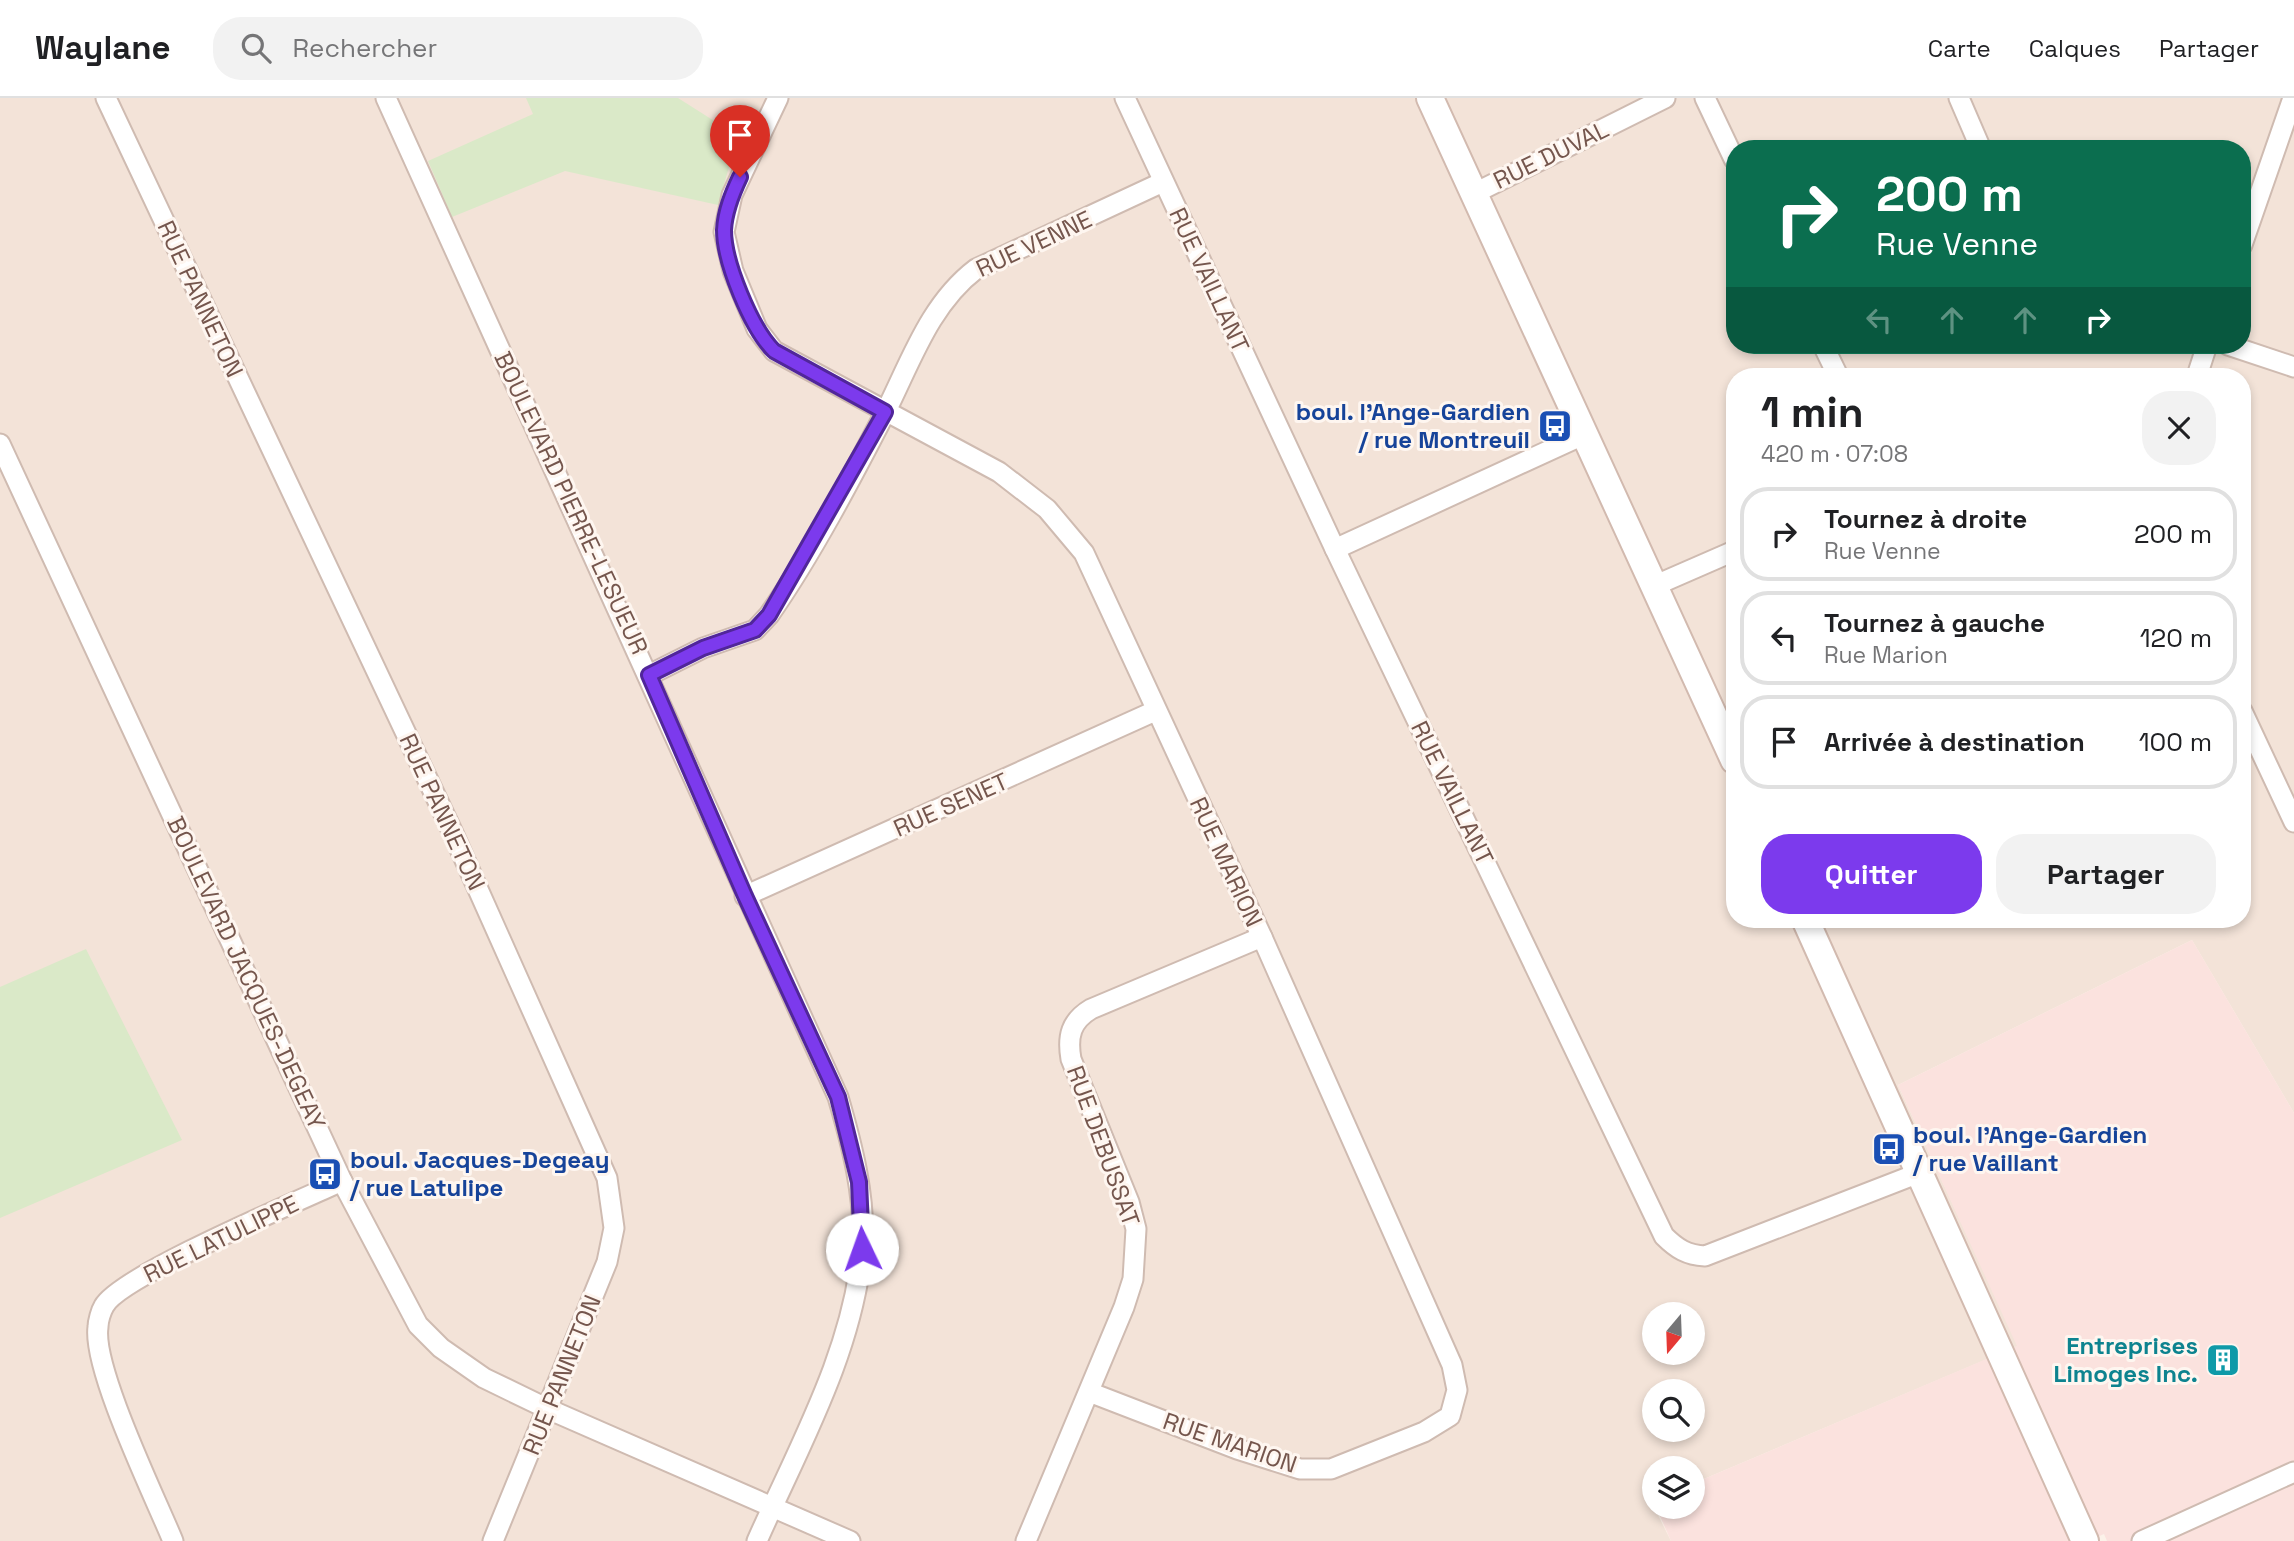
<!DOCTYPE html>
<html lang="fr">
<meta charset="utf-8">
<style>
:root{--surface:#fff;--page:#f2f2f2;--text:#202124;--muted:#757577;--line:#e0e0e0;--accent:#7c3aed}
body{margin:0;font-family:"Space Grotesk",sans-serif;background:var(--page);color:var(--text);height:100vh;display:flex;flex-direction:column;font-size:26px;white-space:nowrap}
*{box-sizing:border-box;margin:0}
p{font-size:23px;color:var(--muted)}
.icon{flex:none;width:38px;height:38px;fill:none;stroke:currentColor;stroke-width:2;stroke-linecap:round;stroke-linejoin:round}
.map{position:relative;flex:1;overflow:hidden}
.details{position:absolute;left:1726px;top:270px;width:525px;height:560px;display:flex;flex-direction:column;background:var(--surface);border-radius:28px;box-shadow:0 4px 10px #0003}
.details>*{flex:none}
.top-card{position:absolute;left:1726px;top:42px;width:525px;height:214px;border-radius:28px;box-shadow:0 4px 10px #0003;background:#0b6e4f;color:#fff;overflow:hidden}
.needle{width:46px;rotate:199deg}
.buttons{position:absolute;left:1642px;top:1204px;display:grid;gap:14px}
.buttons a{display:grid;place-items:center;width:63px;height:63px;border-radius:50%;background:var(--surface);box-shadow:0 4px 10px #0003;font-size:35px}
.pin{position:absolute;display:grid;place-items:center;width:60px;height:60px;color:#fff;margin:-72px -30px;border-radius:50% 50% 50% 0;rotate:-45deg;box-shadow:0 0 7px #0007}
.pin .icon{rotate:45deg}
.me{position:absolute;width:77px;margin:-38px;rotate:357deg;stroke-linejoin:round;filter:drop-shadow(0 0 5px #0008)}
.turn{display:flex;align-items:center;gap:24px;height:147px;padding:0 35px;font-size:32px}
.turn .icon{width:91px;height:91px;stroke-width:2.5}
.turn b{display:block;font-size:49px;line-height:60px}
.lanes{display:flex;align-items:center;height:66px;padding:0 35px;background:#0003;justify-content:center;gap:35px;direction:ltr}
.lanes .off{opacity:.35}
.round{display:grid;place-items:center;flex:none;width:74px;height:74px;border-radius:28px;background:var(--page)}
.summary{display:flex;align-items:center;justify-content:space-between;height:119px;padding:0 35px}
h1{font-size:42px;font-weight:600;line-height:52px}
.primary-button{display:flex;gap:14px;margin-top:auto;padding:14px 35px}
.primary-button a{flex:1;height:80px;border-radius:28px;background:var(--accent);color:#fff;font-size:28px;font-weight:600;line-height:80px;text-align:center}
.primary-button a+a{background:var(--page);color:var(--text)}
ul{padding:0;list-style:none}
li{display:flex;align-items:center;gap:21px;height:94px;margin:0 14px 10px;padding:0 21px;border:4px solid var(--line);border-radius:28px}
li div{flex:1}
li b{display:block;font-size:26px}
li em{font-style:normal}
header{display:flex;align-items:center;gap:42px;box-sizing:border-box;height:98px;padding:0 35px;background:var(--surface);border-bottom:2px solid var(--line)}
header strong{font-size:33px}
nav{display:flex;gap:38px;margin-inline-start:auto;font-size:24px}
.search{width:490px;height:63px;background:var(--page);display:flex;align-items:center;gap:18px;box-sizing:border-box;padding:0 24px;border-radius:28px;color:var(--muted);font-size:26px}
.map>svg:first-child{display:block}
</style>
<header>
<strong>Waylane</strong>
<div class="search"><svg class="icon" aria-label="search" viewBox="0 0 24 24"><circle cx="10" cy="10" r="6"/><path d="M15 15l6 6"/></svg>Rechercher</div>
<nav><a>Carte</a><a>Calques</a><a>Partager</a></nav>
</header>
<div class="map">
<svg width="2294" height="1443" viewBox="0 0 2294 1443">
<rect width="100%" height="100%" fill="#fcf2e9"/>
<path fill="#f3e3d8" fill-rule="evenodd" d="M0 0H2294V1015L2192 842 1898 987 2018 1248 1692 1386V1370H1654V1409L1671 1443H0ZM1734 51H2242V247H1734ZM1734 278H2242V821H1734ZM1654 1216H1692V1255H1654ZM1654 1293H1692V1332H1654Z"/>
<polygon fill="#fbe2de" points="2192,842 2294,1015 2294,1443 2107,1443 2104,1436 2088,1443 1671,1443 1656,1409 1692,1409 1692,1386 2017,1248 1898,987"/>
<g fill="#dae9c8">
<polygon points="526,0 678,0 738,38 718,107 565,73 452,119 428,63 533,16"/>
<polygon points="86,851 182,1042 0,1120 0,889"/>
</g>
<g fill="none" stroke-linecap="round" stroke-linejoin="round">
<g stroke="#cfbbb1" stroke-width="23">
<g id="street">
<polyline points="106,0 452,733 607,1080 614,1130 607,1164 493,1443"/>
<path d="M386 0 838 999C852 1047 866 1100 862 1151 853 1254 798 1350 757 1443"/>
<polyline points="778,0 732,97 724,134 733,173 757,231 774,253 999,374 1047,411 1084,455 1262,839 1452,1267 1457,1292 1450,1318 1424,1334 1331,1371 1300,1371 1237,1351 1089,1294"/>
<path d="M1125 0 1335 451 1664 1138C1677 1151 1687 1157 1705 1158L1919 1075"/>
<polyline points="1705,0 1734,61"/>
<polyline points="1959,0 1981,51"/>
<polyline points="1475,95 1665,0"/>
<polyline points="2242,147 2293,0"/>
<polyline points="1823,247 1838,278"/>
<polyline points="2228,247 2294,269"/>
<polyline points="2197,278 2207,247"/>
<polyline points="0,346 342,1083 418,1227 441,1250 484,1280 548,1311 850,1443"/>
<polyline points="1335,451 1585,336"/>
<polyline points="1656,487 1734,453"/>
<path d="M649 577 703 550 755 532 769 517C811 457 852 379 886 313 911 263 930 206 976 171L1163 84"/>
<polyline points="2242,613 2294,724"/>
<polyline points="745,798 1155,613"/>
<path d="M173 1443C155 1399 92 1270 98 1229 98 1223 101 1213 104 1208 120 1178 301 1102 342 1083"/>
<path d="M1026 1443 1124 1209 1133 1181 1136 1131 1129 1104 1071 961C1067 938 1071 923 1091 911L1262 839"/>
<polyline points="2142,1443 2294,1374"/>
</g>
</g>
<g stroke="#d2baaf" stroke-width="30">
<g id="secondary">
<polyline points="1430,0 1734,662"/>
<polyline points="1805,821 2085,1443"/>
</g>
</g>
<use href="#street" stroke="#fff" stroke-width="19"/>
<use href="#secondary" stroke="#fff" stroke-width="26"/>
</g>
<g fill="none" stroke-linecap="round" stroke-linejoin="round">
<g stroke="#51269a" stroke-width="18">
<path id="route" d="M740 79C732 96 725 113 724 132 724 164 751 230 774 253L885 314 769 517 755 532 703 550 649 577 745 798 838 999 859 1084 862 1151"/>
</g>
<use href="#route" stroke="#7c3aed" stroke-width="12"/>
</g>
<defs>
<g id="bus-square" transform="scale(1.75)"><rect x="-9" y="-9" width="18" height="18" rx="4" fill="#1a4fb4" stroke="#fef6f0"/><path d="M-5-6H5V4H4V6H2V4H-2V6H-4V4H-5ZM-3.5-4V0h7V-4ZM-3.5 1.2v1.5H-2V1.2ZM2 1.2v1.5H3.5V1.2Z" fill="#fff"/></g>
<g id="building-square" transform="scale(1.75)"><rect x="-9" y="-9" width="18" height="18" rx="4" fill="#0f9aa8" stroke="#fef6f0"/><path d="M-4-6H4V6H1V3H-1V6H-4ZM-2.5-4.3h1.7v1.8h-1.7ZM.8-4.3h1.7v1.8H.8ZM-2.5-1h1.7V.8h-1.7ZM.8-1h1.7V.8H.8Z" fill="#fff"/></g>
</defs>
<g fill-rule="evenodd">
<use href="#bus-square" x="1555" y="328"/>
<use href="#bus-square" x="1889" y="1051"/>
<use href="#bus-square" x="325" y="1076"/>
<use href="#building-square" x="2223" y="1262"/>
</g>
<g text-anchor="middle" stroke-width="6" stroke-linejoin="round" paint-order="stroke">
<g font-size="24" fill="#75564d" stroke="#fef6f0">
<text transform="translate(1551 57) rotate(-26)" y="8">RUE DUVAL</text>
<text transform="translate(1034 146) rotate(-25)" y="8">RUE VENNE</text>
<text transform="translate(1209 182) rotate(65)" y="8">RUE VAILLANT</text>
<text transform="translate(200 201) rotate(65)" y="8">RUE PANNETON</text>
<text transform="translate(571 405) rotate(65)" y="8">BOULEVARD PIERRE-LESUEUR</text>
<text transform="translate(1452 695) rotate(64)" y="8">RUE VAILLANT</text>
<text transform="translate(951 707) rotate(-24)" y="8">RUE SENET</text>
<text transform="translate(442 714) rotate(65)" y="8">RUE PANNETON</text>
<text transform="translate(1226 764) rotate(65)" y="8">RUE MARION</text>
<text transform="translate(246 875) rotate(65)" y="8">BOULEVARD JACQUES-DEGEAY</text>
<text transform="translate(1103 1048) rotate(70)" y="8">RUE DEBUSSAT</text>
<text transform="translate(221 1141) rotate(-26)" y="8">RUE LATULIPPE</text>
<text transform="translate(562 1277) rotate(-68)" y="8">RUE PANNETON</text>
<text transform="translate(1230 1345) rotate(19)" y="8">RUE MARION</text>
</g>
<g font-size="24" font-weight="bold" fill="#164399" stroke="#fef6f0" text-anchor="start">
<text x="1530" y="322" text-anchor="end">boul. l'Ange-Gardien<tspan x="1530" dy="28">/ rue Montreuil</tspan></text>
<text x="1913" y="1045">boul. l'Ange-Gardien<tspan x="1913" dy="28">/ rue Vaillant</tspan></text>
<text x="350" y="1070">boul. Jacques-Degeay<tspan x="350" dy="28">/ rue Latulipe</tspan></text>
</g>
<g font-size="24" font-weight="bold" fill="#0d838f" stroke="#fef6f0" text-anchor="end">
<text x="2198" y="1256">Entreprises<tspan x="2198" dy="28">Limoges Inc.</tspan></text>
</g>
</g>
</svg>
<div class="buttons">
<a><svg class="needle" viewBox="-14 -14 28 28"><path d="M0-13l5 13h-10z" fill="#e53935"/><path d="M0 13l5-13h-10z" fill="#757577"/></svg></a>
<a><svg class="icon" aria-label="search" viewBox="0 0 24 24"><circle cx="10" cy="10" r="6"/><path d="M15 15l6 6"/></svg></a>
<a><svg class="icon" aria-label="layers" viewBox="0 0 24 24"><path d="M12 4l9 5-9 5-9-5zM3 14l9 5 9-5"/></svg></a>
</div>
<div class="pin" style="left:740px;top:79px;background:#d93025"><svg class="icon" aria-label="arrive" viewBox="0 0 24 24"><path d="M6 21V4h12l-3 4 3 4H6"/></svg></div>
<svg class="me" style="left:862px;top:1151px" viewBox="-20 -20 40 40"><circle r="19" fill="#fff"/><path d="M0-13L10 11 0 6-10 11z" fill="#7c3aed"/></svg>
<div class="top-card">
<div class="turn"><svg class="icon" aria-label="right" viewBox="0 0 24 24"><path d="M7 20v-9h11M14 6l5 5-5 5"/></svg><div><b>200 m</b>Rue Venne</div></div>
<div class="lanes"><svg class="icon off" aria-label="left" viewBox="0 0 24 24"><path d="M17 20v-9H6M10 6l-5 5 5 5"/></svg><svg class="icon off" aria-label="ahead" viewBox="0 0 24 24"><path d="M12 20V5M6 11l6-6 6 6"/></svg><svg class="icon off" aria-label="ahead" viewBox="0 0 24 24"><path d="M12 20V5M6 11l6-6 6 6"/></svg><svg class="icon" aria-label="right" viewBox="0 0 24 24"><path d="M7 20v-9h11M14 6l5 5-5 5"/></svg></div>
</div>
<section class="details">
<div class="summary"><div><h1>1 min</h1><p>420 m · 07:08</p></div><a class="round"><svg class="icon" aria-label="close" viewBox="0 0 24 24"><path d="M6 6l12 12M18 6L6 18"/></svg></a></div>
<ul>
<li><svg class="icon" aria-label="right" viewBox="0 0 24 24"><path d="M7 20v-9h11M14 6l5 5-5 5"/></svg><div><b>Tournez à droite</b><p>Rue Venne</p></div><em>200 m</em></li>
<li><svg class="icon" aria-label="left" viewBox="0 0 24 24"><path d="M17 20v-9H6M10 6l-5 5 5 5"/></svg><div><b>Tournez à gauche</b><p>Rue Marion</p></div><em>120 m</em></li>
<li><svg class="icon" aria-label="arrive" viewBox="0 0 24 24"><path d="M6 21V4h12l-3 4 3 4H6"/></svg><div><b>Arrivée à destination</b></div><em>100 m</em></li>
</ul>
<div class="primary-button"><a>Quitter</a><a>Partager</a></div>
</section>
</div>
